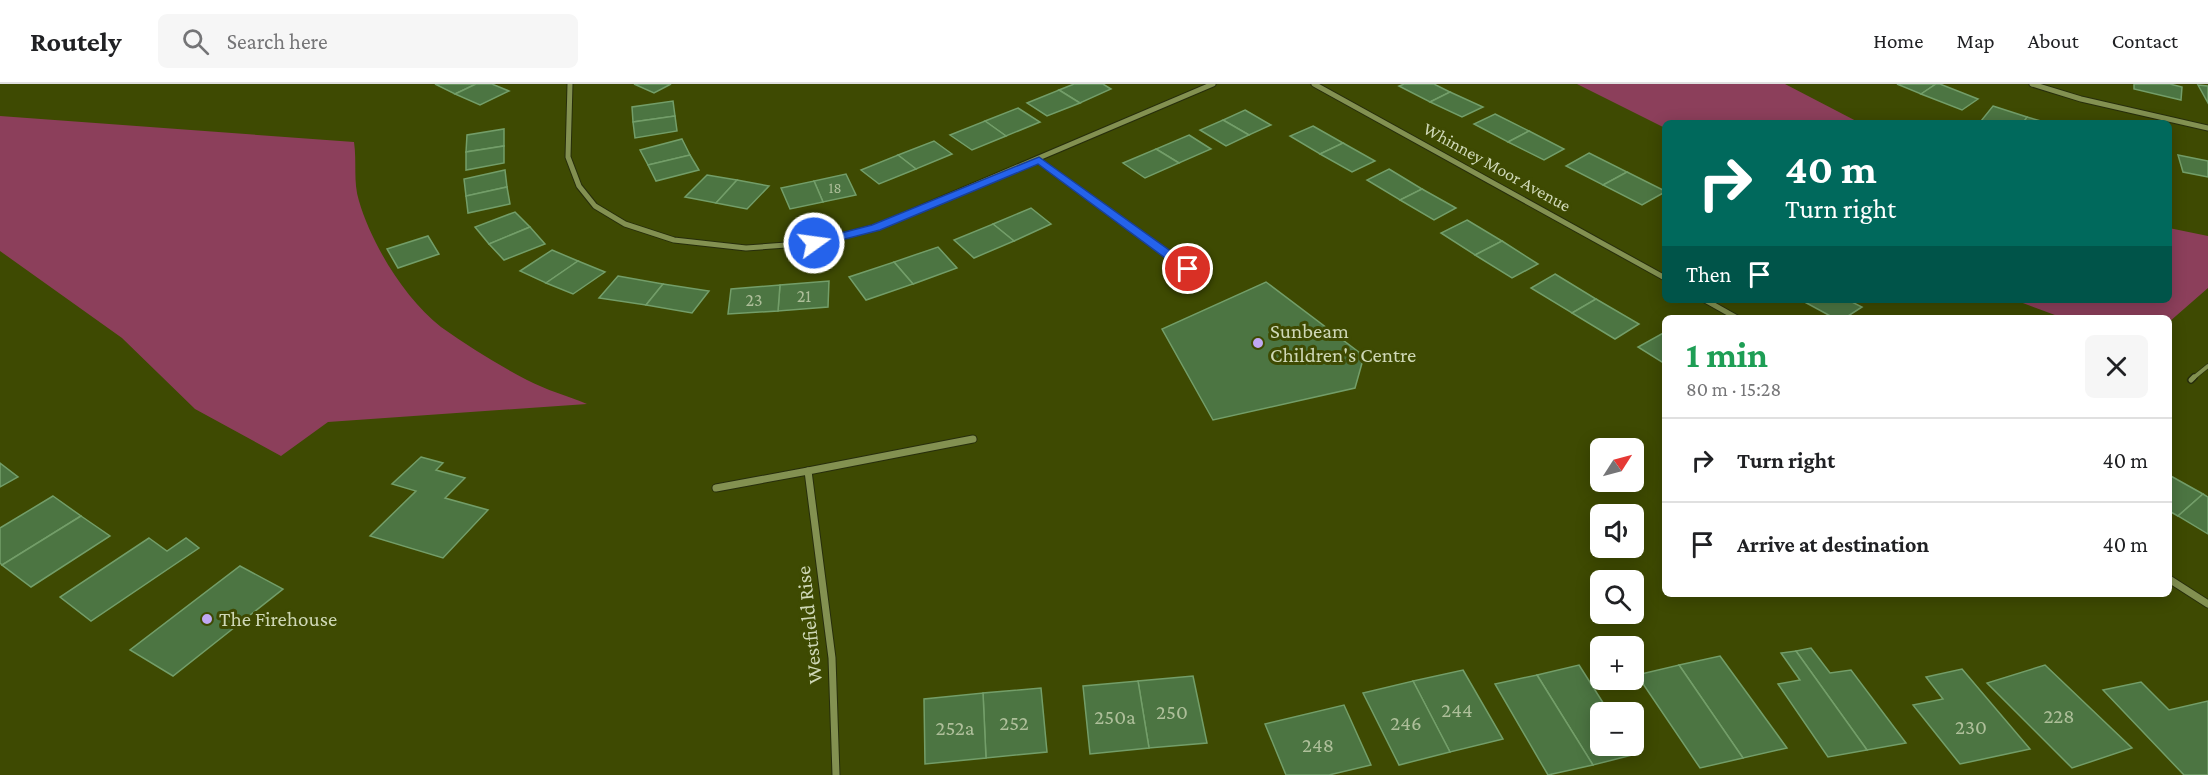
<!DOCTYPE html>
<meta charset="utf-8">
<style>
:root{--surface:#fff;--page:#f6f6f6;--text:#202124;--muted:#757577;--line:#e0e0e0}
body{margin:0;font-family:"Crimson Pro",serif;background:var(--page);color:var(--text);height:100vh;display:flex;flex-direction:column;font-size:22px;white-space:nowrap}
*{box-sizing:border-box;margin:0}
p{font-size:20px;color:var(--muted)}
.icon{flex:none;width:33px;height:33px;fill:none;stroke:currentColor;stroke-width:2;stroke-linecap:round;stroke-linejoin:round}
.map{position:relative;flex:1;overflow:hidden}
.side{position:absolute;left:1662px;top:231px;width:510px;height:282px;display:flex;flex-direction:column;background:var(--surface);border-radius:9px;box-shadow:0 3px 15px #0003}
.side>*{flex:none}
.banner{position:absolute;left:1662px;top:36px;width:510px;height:183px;border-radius:9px;box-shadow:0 3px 15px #0003;background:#00695c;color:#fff;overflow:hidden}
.needle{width:39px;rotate:54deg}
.tools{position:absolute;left:1590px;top:354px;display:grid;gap:12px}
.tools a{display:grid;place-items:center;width:54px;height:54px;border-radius:9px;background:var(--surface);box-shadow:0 3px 15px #0003;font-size:30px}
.pin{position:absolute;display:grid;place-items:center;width:51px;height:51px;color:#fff;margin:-26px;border:3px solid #fff;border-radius:50%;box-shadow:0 2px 6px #0007}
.me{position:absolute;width:66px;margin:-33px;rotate:76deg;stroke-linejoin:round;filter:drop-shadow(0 0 4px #0008)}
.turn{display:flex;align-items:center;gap:21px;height:126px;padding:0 24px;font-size:27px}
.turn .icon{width:78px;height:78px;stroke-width:2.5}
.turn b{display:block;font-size:42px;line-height:51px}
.then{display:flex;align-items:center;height:57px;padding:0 24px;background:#0003;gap:12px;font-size:22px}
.round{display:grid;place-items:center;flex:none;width:63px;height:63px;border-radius:9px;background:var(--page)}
.head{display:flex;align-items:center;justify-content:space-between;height:102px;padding:0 24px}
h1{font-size:36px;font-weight:700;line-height:45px;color:#1e9e55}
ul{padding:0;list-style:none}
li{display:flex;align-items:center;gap:18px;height:84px;padding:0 24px;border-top:2px solid var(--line)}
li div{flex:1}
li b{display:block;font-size:22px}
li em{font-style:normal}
header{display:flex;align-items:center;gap:36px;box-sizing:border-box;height:84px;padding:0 30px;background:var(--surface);border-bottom:2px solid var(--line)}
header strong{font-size:28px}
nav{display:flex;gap:33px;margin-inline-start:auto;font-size:21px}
.search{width:420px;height:54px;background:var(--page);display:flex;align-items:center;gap:15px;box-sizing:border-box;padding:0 21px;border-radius:9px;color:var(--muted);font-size:22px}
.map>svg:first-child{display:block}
</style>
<header>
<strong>Routely</strong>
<div class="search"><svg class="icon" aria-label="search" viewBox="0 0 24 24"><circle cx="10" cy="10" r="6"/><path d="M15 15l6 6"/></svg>Search here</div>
<nav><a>Home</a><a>Map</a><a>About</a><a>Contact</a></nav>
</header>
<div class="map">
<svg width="2208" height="691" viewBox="0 0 2208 691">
<rect width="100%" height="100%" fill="#3e4a02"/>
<g fill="#8c3f5b">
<polygon points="1577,0 1785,0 1860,39 1665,39 1665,44"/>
<path d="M0 32 354 58C357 78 353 98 359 117 372 161 405 215 441 243 468 262 498 281 527 296 546 306 568 312 587 320L328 338 281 372 195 325 122 254 0 167Z"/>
<polygon points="2169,144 2208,152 2208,204 2169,238 2169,234 2063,234 2015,216 2169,216"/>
</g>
<g fill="#4c7542" stroke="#739e69" stroke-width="1.5">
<polygon points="435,0 476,0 455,10"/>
<polygon points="476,0 492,0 509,7 480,21 455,10"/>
<polygon points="634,0 671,0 654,9"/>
<polygon points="1074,0 1103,0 1111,5 1080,19 1059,6"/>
<polygon points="1404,0 1434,0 1450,8 1430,18 1399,2"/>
<polygon points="1897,0 1936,0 1921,10"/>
<polygon points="1936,0 1940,0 1978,15 1962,26 1921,10"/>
<polygon points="2134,0 2170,0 2182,3 2181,16 2134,5"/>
<polygon points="2198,1 2208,2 2208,19"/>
<polygon points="1059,6 1080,19 1047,32 1027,19"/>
<polygon points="1450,8 1483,23 1462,33 1430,18"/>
<polygon points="673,17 675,32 633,38 632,23"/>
<polygon points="1993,22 2027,33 2023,39 1981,37"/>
<polygon points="1018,24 1040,38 1006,52 985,37"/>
<polygon points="1245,26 1271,41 1249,51 1223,36"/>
<polygon points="1495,30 1529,47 1508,58 1474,40"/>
<polygon points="675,32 677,47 635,54 633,38"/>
<polygon points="2027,33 2048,39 2023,39"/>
<polygon points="1223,36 1249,51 1226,62 1200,46"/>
<polygon points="985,37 1006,52 972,66 950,51"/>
<polygon points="1313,42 1343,59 1320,70 1290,52"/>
<polygon points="504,45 504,62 466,68 467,51"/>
<polygon points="1529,47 1564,65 1544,76 1508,58"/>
<polygon points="1189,51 1211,65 1179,79 1156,65"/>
<polygon points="682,55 690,71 648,81 640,66"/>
<polygon points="934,57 952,70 916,85 898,71"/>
<polygon points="1343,59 1375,77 1352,88 1320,70"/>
<polygon points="504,62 504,79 466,86 466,68"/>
<polygon points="1156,65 1179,79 1145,94 1123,79"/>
<polygon points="1589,69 1627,88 1603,101 1566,82"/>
<polygon points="690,71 699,86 656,97 648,81"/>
<polygon points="898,71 916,85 879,100 861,86"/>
<polygon points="2178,71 2208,77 2208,93 2183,88"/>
<polygon points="1389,85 1422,105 1400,116 1367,96"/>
<polygon points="505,86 507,103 466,112 464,95"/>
<polygon points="1627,88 1665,107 1665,108 1642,121 1603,101"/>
<polygon points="846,90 856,111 823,118 814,97"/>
<polygon points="707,91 737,96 716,119 685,113"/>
<polygon points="737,96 769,102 747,125 716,119"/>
<polygon points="814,97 823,118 790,125 781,104"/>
<polygon points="507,103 510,120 468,129 466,112"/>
<polygon points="1422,105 1456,124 1434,136 1400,116"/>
<polygon points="1031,124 1051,140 1014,157 993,140"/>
<polygon points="515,128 530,143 489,160 475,143"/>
<polygon points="1467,136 1502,157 1475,171 1441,149"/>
<polygon points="993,140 1014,157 974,174 954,156"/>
<polygon points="530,143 545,160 504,176 489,160"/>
<polygon points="428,152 439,170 398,184 387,165"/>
<polygon points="1502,157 1538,180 1512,194 1475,171"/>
<polygon points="938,163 957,184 913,200 894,178"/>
<polygon points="552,166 578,177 546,199 520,187"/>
<polygon points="578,177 605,188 573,210 546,199"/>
<polygon points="894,178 913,200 866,216 849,193"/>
<polygon points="1555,190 1596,215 1572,229 1531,204"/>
<polygon points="618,192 663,200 646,221 599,214"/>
<polygon points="829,197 828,223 778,227 780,201"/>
<polygon points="1266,198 1364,272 1355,304 1213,336 1162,245"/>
<polygon points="663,200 709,207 692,229 646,221"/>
<polygon points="780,201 778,227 728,230 731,205"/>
<polygon points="1596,215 1639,240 1615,255 1572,229"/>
<polygon points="1801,216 1848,216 1862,223 1845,234 1834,234"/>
<polygon points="1665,248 1665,280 1638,263"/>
<polygon points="421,373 443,379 436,386 465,394 445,414 488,426 443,474 370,452 416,407 392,400"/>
<polygon points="0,379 18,393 0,403"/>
<polygon points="2169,391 2203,410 2178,432 2169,427"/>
<polygon points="2203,410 2208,413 2208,450 2178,432"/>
<polygon points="53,412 81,432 2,481 0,479 0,444"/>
<polygon points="81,432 110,452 31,503 2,481"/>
<polygon points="149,454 167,467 186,454 199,464 91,537 60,513"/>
<polygon points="240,482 283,505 173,592 130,566"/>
<polygon points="1811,564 1830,589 1851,586 1906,659 1867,666 1796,567"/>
<polygon points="1796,567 1867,666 1828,673 1778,600 1800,596 1781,569"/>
<polygon points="1720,572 1787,664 1743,674 1679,581"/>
<polygon points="1579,581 1609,628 1600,628 1600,662 1631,662 1636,670 1593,681 1537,591"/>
<polygon points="1679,581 1743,674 1700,684 1637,591"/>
<polygon points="2045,581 2132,664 2072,684 1987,599"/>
<polygon points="1962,585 2030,665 1960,680 1913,621 1943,615 1926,593"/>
<polygon points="1463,586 1503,655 1450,668 1413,597"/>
<polygon points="1537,591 1593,681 1548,691 1495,600"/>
<polygon points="1193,592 1207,659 1149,664 1138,597"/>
<polygon points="1138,597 1149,664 1090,670 1083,602"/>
<polygon points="1413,597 1450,668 1399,681 1363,609"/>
<polygon points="2141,598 2169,626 2208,617 2208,691 2184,691 2103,606"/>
<polygon points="1041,604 1047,668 986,674 983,609"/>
<polygon points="983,609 986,674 925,680 924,615"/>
<polygon points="1344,621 1371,681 1329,691 1286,691 1265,640"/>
</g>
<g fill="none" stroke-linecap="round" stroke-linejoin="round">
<g stroke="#272e0c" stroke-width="5">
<g id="lane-far1">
<polyline points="1039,76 1188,185"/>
<polyline points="2192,295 2208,282"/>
</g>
</g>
<g stroke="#272e0c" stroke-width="8">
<polyline id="lane" points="2191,296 2194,293"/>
</g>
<g stroke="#272e0c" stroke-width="7">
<g id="street-far1">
<polyline points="570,0 568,73 579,102 595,122 625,140 674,156 746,164 814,159 876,143 1213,0"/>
<polyline points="1314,0 1665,194"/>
<polyline points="2032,0 2081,15 2208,44"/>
<polyline points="1705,216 1737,234"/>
</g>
</g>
<g stroke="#272e0c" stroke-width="9">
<g id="street">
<polyline points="716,404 808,387"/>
<polyline points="2169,495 2208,520"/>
<polyline points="836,691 832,574 808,387 973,355"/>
</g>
</g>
<use href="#lane-far1" stroke="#839151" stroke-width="4"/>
<use href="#lane" stroke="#839151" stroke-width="5"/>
<use href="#street-far1" stroke="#839151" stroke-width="5"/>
<use href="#street" stroke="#839151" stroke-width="7"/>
</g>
<polygon fill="#2563eb" stroke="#184099" stroke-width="1.5" points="1039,73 1193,183 1193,188 1184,188 1038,80 880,146 814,163 808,159 810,157 872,141"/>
<g fill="#c1a8f3" stroke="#3e4a02" stroke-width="2">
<circle cx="1258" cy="259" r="6"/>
<circle cx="207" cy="535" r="6"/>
</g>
<g text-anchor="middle" stroke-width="6" stroke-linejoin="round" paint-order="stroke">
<g font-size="15" fill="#aebf9a">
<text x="835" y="109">18</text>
</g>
<g font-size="18" fill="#cfd8b7" stroke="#3e4a02">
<text transform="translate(1497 83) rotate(29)" y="6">Whinney Moor Avenue</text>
</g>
<g font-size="18" fill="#aebf9a">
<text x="804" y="218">21</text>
<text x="754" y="222">23</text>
</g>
<g font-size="21" fill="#cfd8b7" stroke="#3e4a02" text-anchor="start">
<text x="1270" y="254">Sunbeam<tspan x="1270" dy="24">Children's Centre</tspan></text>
<text x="219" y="542">The Firehouse</text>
</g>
<g font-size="21" fill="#cfd8b7" stroke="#3e4a02">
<text transform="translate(809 541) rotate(-96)" y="7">Westfield Rise</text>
</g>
<g font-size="21" fill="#aebf9a">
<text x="1457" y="633">244</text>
<text x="1172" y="635">250</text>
<text x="2059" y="639">228</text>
<text x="1115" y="640">250a</text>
<text x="1014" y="646">252</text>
<text x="1406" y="646">246</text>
<text x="1971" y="650">230</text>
<text x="955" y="651">252a</text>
<text x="1318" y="668">248</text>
</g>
</g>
</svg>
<div class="tools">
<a><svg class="needle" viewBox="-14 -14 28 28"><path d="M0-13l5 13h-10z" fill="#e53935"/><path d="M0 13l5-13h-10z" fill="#757577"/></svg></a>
<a><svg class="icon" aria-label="sound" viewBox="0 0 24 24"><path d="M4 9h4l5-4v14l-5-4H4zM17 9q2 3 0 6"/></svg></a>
<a><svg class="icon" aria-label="search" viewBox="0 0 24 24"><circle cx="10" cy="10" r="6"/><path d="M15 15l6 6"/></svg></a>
<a>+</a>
<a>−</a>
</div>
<div class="pin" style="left:1188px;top:185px;background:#d93025"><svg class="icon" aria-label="arrive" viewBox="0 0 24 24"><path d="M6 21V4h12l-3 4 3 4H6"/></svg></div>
<svg class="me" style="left:814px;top:159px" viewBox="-20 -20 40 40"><circle r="17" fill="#2563eb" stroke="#fff" stroke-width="3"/><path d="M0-11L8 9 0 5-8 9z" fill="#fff"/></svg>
<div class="banner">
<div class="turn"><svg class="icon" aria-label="right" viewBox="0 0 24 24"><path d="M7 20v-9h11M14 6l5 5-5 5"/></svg><div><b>40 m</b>Turn right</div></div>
<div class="then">Then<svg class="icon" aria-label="arrive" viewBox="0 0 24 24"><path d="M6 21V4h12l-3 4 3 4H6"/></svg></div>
</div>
<section class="side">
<div class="head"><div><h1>1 min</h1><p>80 m · 15:28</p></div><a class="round"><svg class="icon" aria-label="close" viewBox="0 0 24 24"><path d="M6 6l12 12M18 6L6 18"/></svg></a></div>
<ul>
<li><svg class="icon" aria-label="right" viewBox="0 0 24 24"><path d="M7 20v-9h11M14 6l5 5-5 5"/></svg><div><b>Turn right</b></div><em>40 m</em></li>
<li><svg class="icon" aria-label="arrive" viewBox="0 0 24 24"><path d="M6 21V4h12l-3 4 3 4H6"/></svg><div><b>Arrive at destination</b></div><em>40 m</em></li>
</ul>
</section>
</div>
